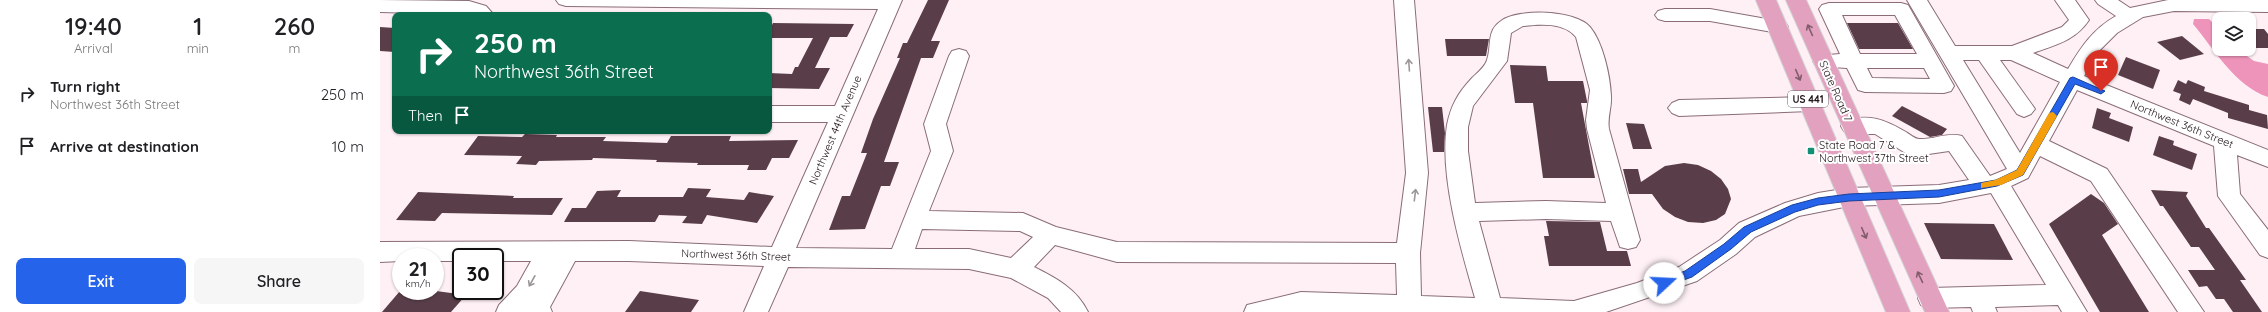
<!DOCTYPE html>
<style>
:root{--surface:#fff;--page:#f6f6f6;--text:#202124;--muted:#757577;--accent:#2563eb}
body{margin:0;font-family:Quicksand,sans-serif;background:var(--page);color:var(--text);height:100vh;display:flex;flex-direction:column;font-size:15px;white-space:nowrap}
*{box-sizing:border-box;margin:0}
p{font-size:13px;color:var(--muted)}
.icon{flex:none;width:22px;height:22px;fill:none;stroke:currentColor;stroke-width:2;stroke-linecap:round;stroke-linejoin:round}
.map{position:relative;flex:1;overflow:hidden}
.sheet{display:flex;flex-direction:column;background:var(--surface);width:380px}
.sheet>*{flex:none}
.banner{position:absolute;left:12px;top:12px;width:380px;height:122px;border-radius:8px;box-shadow:0 1px 3px #0004;background:#0b6e4f;color:#fff;overflow:hidden}
.controls{position:absolute;left:1832px;top:12px;display:grid;gap:8px}
.controls a{display:grid;place-items:center;width:44px;height:44px;border-radius:8px;background:var(--surface);box-shadow:0 1px 3px #0004;font-size:20px}
.speed{position:absolute;left:12px;top:248px;display:flex;gap:8px;font-size:20px;font-weight:700;text-align:center}
.speed>*{display:grid;place-content:center;width:52px;height:52px;border-radius:50%;background:var(--surface);box-shadow:0 1px 3px #0004;line-height:1}
.speed small{font-size:10px;font-weight:400}
.speed .limit{border:2px solid #111;border-radius:6px;background:#fff;color:#111}
.pin{position:absolute;display:grid;place-items:center;width:34px;height:34px;color:#fff;margin:-41px -17px;border-radius:50% 50% 50% 0;rotate:-45deg;box-shadow:0 0 4px #0007}
.pin .icon{rotate:45deg}
.me{position:absolute;width:44px;margin:-22px;rotate:70deg;stroke-linejoin:round;filter:drop-shadow(0 0 3px #0008)}
.turn{display:flex;align-items:center;gap:14px;height:84px;padding:0 16px;font-size:18px}
.turn .icon{width:52px;height:52px;stroke-width:2.5}
.turn b{display:block;font-size:28px;line-height:34px}
.then{display:flex;align-items:center;height:38px;padding:0 16px;background:#0003;gap:8px;font-size:15px}
.eta{display:flex;justify-content:space-evenly;align-items:center;height:68px;text-align:center}
.eta b{font-size:24px;font-weight:600;line-height:28px}
.action{display:flex;gap:8px;margin-top:auto;padding:8px 16px}
.action a{flex:1;height:46px;border-radius:8px;background:var(--accent);color:#fff;font-size:16px;font-weight:600;line-height:46px;text-align:center}
.action a+a{background:var(--page);color:var(--text)}
ul{padding:0;list-style:none}
li{display:flex;align-items:center;gap:12px;height:52px;padding:0 16px}
li div{flex:1}
li b{display:block;font-size:15px}
li em{font-style:normal}
main{display:flex;flex:1;min-height:0}
.map>svg:first-child{display:block}
</style>
<main>
<section class="sheet">
<div class="eta">
<div><b>19:40</b><p>Arrival</p></div>
<div><b>1</b><p>min</p></div>
<div><b>260</b><p>m</p></div>
</div>
<ul>
<li><svg class="icon" aria-label="right" viewBox="0 0 24 24"><path d="M7 20v-9h11M14 6l5 5-5 5"/></svg><div><b>Turn right</b><p>Northwest 36th Street</p></div><em>250 m</em></li>
<li><svg class="icon" aria-label="arrive" viewBox="0 0 24 24"><path d="M6 21V4h12l-3 4 3 4H6"/></svg><div><b>Arrive at destination</b></div><em>10 m</em></li>
</ul>
<div class="action"><a>Exit</a><a>Share</a></div>
</section>
<div class="map">
<svg width="1888" height="312" viewBox="0 0 1888 312">
<rect width="100%" height="100%" fill="#fef0f5"/>
<path fill="#ee93b9" d="M1814 19H1829L1839 29V49H1857L1874 61 1888 64V97C1855 86 1834 49 1813 24Z"/>
<g fill="#593e49">
<polygon points="548,0 569,0 551,41 560,41 553,58 541,58 504,162 519,162 510,186 501,186 485,229 449,230 462,196 470,196 487,153 481,153 493,119 520,58 517,58 523,43 527,43"/>
<polygon points="393,23 474,24 467,37 450,37 435,68 450,68 439,89 389,88 389,73 412,74 415,67 418,67 433,38 389,38 389,31"/>
<polygon points="1467,23 1518,23 1533,49 1479,49"/>
<polygon points="0,27 15,28 15,52 0,51"/>
<polygon points="1869,29 1884,29 1888,34 1888,48 1869,48"/>
<polygon points="1802,36 1824,54 1800,60 1777,42"/>
<polygon points="1065,39 1109,39 1106,56 1067,56"/>
<polygon points="1746,57 1780,70 1773,89 1738,75"/>
<polygon points="1130,65 1166,66 1168,81 1203,81 1207,101 1207,103 1201,103 1215,178 1163,178 1153,103 1135,103"/>
<polygon points="1798,80 1806,84 1808,80 1825,87 1824,91 1869,105 1869,110 1887,115 1888,129 1848,118 1848,113 1813,99 1810,105 1799,100 1801,94 1793,91"/>
<polygon points="1522,106 1567,129 1562,135 1550,137 1512,116"/>
<polygon points="1048,107 1062,107 1065,133 1064,152 1053,152"/>
<polygon points="1717,108 1731,113 1729,118 1753,127 1749,142 1712,128"/>
<polygon points="1246,123 1264,124 1272,149 1253,149"/>
<polygon points="145,134 177,135 176,137 226,137 223,141 287,143 291,136 351,136 349,141 418,140 409,158 392,158 386,170 367,170 369,165 317,165 318,163 276,162 277,160 213,158 212,160 159,161 156,165 136,164 142,156 84,155 98,136 142,137"/>
<polygon points="1779,136 1794,141 1793,145 1817,154 1812,170 1773,155"/>
<polygon points="1304,163 1318,165 1331,171 1341,179 1348,189 1351,199 1345,214 1336,220 1323,223 1308,222 1295,217 1283,209 1272,194 1249,194 1243,169 1258,169 1261,182 1285,166"/>
<polygon points="308,188 331,189 326,197 364,200 369,192 394,196 377,223 327,215 322,224 302,223 307,216 279,215 275,222 184,222 192,208 206,208 217,191 241,190 237,197 303,197"/>
<polygon points="1771,190 1808,192 1806,196 1826,228 1829,228 1866,280 1860,280 1882,312 1853,312 1844,299 1836,299 1827,286 1819,287 1808,270 1835,270 1819,247 1811,247 1783,206 1780,206"/>
<polygon points="38,192 134,196 133,198 183,198 172,215 62,213 55,221 16,220"/>
<polygon points="1711,194 1724,203 1738,224 1722,235 1769,312 1720,312 1669,224"/>
<polygon points="1166,221 1220,222 1227,251 1247,251 1251,266 1169,266 1164,236 1169,236"/>
<polygon points="1544,223 1614,224 1633,260 1561,259"/>
<polygon points="20,291 56,291 86,295 71,312 2,312"/>
<polygon points="260,291 319,300 311,312 245,312"/>
</g>
<g fill="none" stroke-linecap="round" stroke-linejoin="round">
<g stroke="#8a6c78" stroke-width="2">
<g id="minor">
<polygon points="0,0 89,1 106,6 114,15 0,12"/>
<path d="M176 0H522L416 248 512 249 551 151 544 124 569 56 572 51 579 49 586 51 589 56 566 124 573 151 549 211 643 213 676 227 737 242 1017 243 1026 173 1014 0H1034L1048 173 1040 253 1041 296 1095 298C1081 250 1059 175 1067 125 1071 105 1078 93 1092 78 1097 73 1105 67 1107 60 1112 46 1106 31 1121 21 1138 8 1195 10 1210 27 1223 43 1230 75 1231 96 1232 107 1227 117 1229 129L1260 240 1256 247 1248 249 1240 247 1231 221 1166 219 1099 221 1120 298 1194 301 1257 283 1299 267 1340 240 1359 223 1405 203 1438 193 1469 188 1559 185 1589 180 1569 151 1535 156 1527 154 1495 134H1472L1464 131 1461 126 1464 121C1489 113 1505 120 1526 132 1529 134 1535 139 1539 139 1554 140 1567 132 1582 136L1610 176 1627 169 1527 0H1547L1575 46H1632L1682 27 1689 20 1675 0H1695L1709 20C1695 41 1675 45 1653 53L1688 69C1701 47 1713 29 1736 16L1718 4 1715 0H1738L1750 8 1788 0H1888V12L1794 11 1763 17 1737 33 1718 52 1704 76 1888 150V167L1857 155 1860 194 1888 230V258L1880 255 1838 196 1834 146 1697 90 1669 141 1727 169 1824 312H1798L1711 181 1660 156 1648 178 1631 186 1707 312H1682L1678 305 1615 307 1617 312H1593L1591 307 1550 308 1541 305 1538 298 1541 291 1550 288 1666 285 1611 193 1559 203 1469 206 1419 216 1375 237 1356 254 1317 281 1226 312H864L867 305 921 292 1017 295 1016 263 737 262 675 245 654 267C676 278 697 289 708 312H681L668 298 631 278 589 269 408 267 388 312H364L384 266 249 261H195L170 307 172 312H116L119 305 137 286 151 261H115V257H81V261H55V257H21V261L0 262V242L249 241 392 247 448 122H389V106H455L498 9 186 6 179 4ZM1143 26C1160 24 1184 22 1196 37L1210 90 1206 120 1207 129 1226 203 1166 201 1095 203 1088 151V127L1093 106 1127 61 1131 33ZM1583 60H1599L1637 114 1644 117 1651 114 1655 109 1620 60H1631L1680 82 1640 153ZM542 229 640 231 653 237 631 258 589 249H535Z"/>
<path d="M1449 3H1521L1528 5 1574 86 1571 91 1564 93 1485 92 1478 90 1467 68 1436 66 1433 61 1436 56 1460 54 1439 9 1442 5ZM1462 15H1515L1537 54H1480ZM1487 68H1544L1550 79 1492 78Z"/>
<polygon points="1285,9 1330,9 1398,21 1405,22 1408,27 1405,32 1398,33 1330,21 1285,21 1278,19 1275,15 1278,11"/>
<polygon points="1430,97 1437,99 1441,104 1437,109 1430,111 1299,116 1292,113 1288,108 1292,103 1299,100"/>
</g>
</g>
<g stroke="#d3d1d2" stroke-width="2">
<g id="major">
<polygon points="1376,0 1396,0 1530,312 1506,312"/>
<polygon points="1406,0 1426,0 1569,312 1545,312"/>
</g>
</g>
<use href="#minor" fill="#fff" fill-rule="evenodd"/>
<use href="#major" fill="#e2a1be" fill-rule="evenodd"/>
</g>
<defs><path id="oneway-shaft" d="M-6 0H5M1.5-3L5.5 0L1.5 3" fill="none" stroke-width="1.6" stroke-linecap="round" stroke-linejoin="round"/></defs>
<g stroke="#825c6d">
<use href="#oneway-shaft" transform="translate(1430 30) rotate(-114)"/>
<use href="#oneway-shaft" transform="translate(1418 75) rotate(67)"/>
<use href="#oneway-shaft" transform="translate(1484 233) rotate(67)"/>
<use href="#oneway-shaft" transform="translate(1540 277) rotate(-115)"/>
</g>
<g stroke="#9c9799">
<use href="#oneway-shaft" transform="translate(1029 65) rotate(-94)"/>
<use href="#oneway-shaft" transform="translate(1035 195) rotate(-83)"/>
<use href="#oneway-shaft" transform="translate(152 281) rotate(119)"/>
</g>
<polygon fill="#2563eb" stroke="#184099" points="1693,77 1725,91 1721,94 1695,84 1643,175 1617,186 1559,197 1469,201 1438,205 1415,212 1371,232 1351,249 1312,277 1284,287 1278,283 1280,280 1305,271 1344,244 1364,227 1412,205 1438,198 1469,194 1559,190 1616,180 1637,170 1690,78"/>
<polygon fill="#f59e0b" points="1673,112 1677,116 1643,175 1621,185 1601,188 1601,183 1615,180 1637,170 1669,113"/>
<rect fill="#129076" stroke="#fff" stroke-width="1.5" x="1427" y="147" width="8" height="8" rx="2"/>
<g text-anchor="middle" stroke-width="4" stroke-linejoin="round" paint-order="stroke">
<rect fill="#fff" stroke="#655d60" stroke-width="1" x="1408" y="91" width="40" height="16" rx="3"/>
<g font-size="10" font-weight="bold" fill="#23171c">
<text x="1428" y="103">US 441</text>
</g>
<g font-size="11" fill="#23171c" stroke="#fff">
<text transform="translate(1456 91) rotate(66)" y="4">State Road 7</text>
<text transform="translate(1802 124) rotate(22)" y="4">Northwest 36th Street</text>
<text transform="translate(455 130) rotate(-67)" y="4">Northwest 44th Avenue</text>
<text transform="translate(356 255) rotate(2)" y="4">Northwest 36th Street</text>
</g>
<g font-size="11" fill="#23171c" stroke="#fff" text-anchor="start">
<text x="1439" y="149">State Road 7 &amp;<tspan x="1439" dy="13">Northwest 37th Street</tspan></text>
</g>
</g>
</svg>
<div class="controls">
<a><svg class="icon" aria-label="layers" viewBox="0 0 24 24"><path d="M12 4l9 5-9 5-9-5zM3 14l9 5 9-5"/></svg></a>
</div>
<div class="speed"><div>21<small>km/h</small></div><div class="limit">30</div></div>
<div class="pin" style="left:1721px;top:91px;background:#d93025"><svg class="icon" aria-label="arrive" viewBox="0 0 24 24"><path d="M6 21V4h12l-3 4 3 4H6"/></svg></div>
<svg class="me" style="left:1284px;top:283px" viewBox="-20 -20 40 40"><circle r="19" fill="#fff"/><path d="M0-13L10 11 0 6-10 11z" fill="#2563eb"/></svg>
<div class="banner">
<div class="turn"><svg class="icon" aria-label="right" viewBox="0 0 24 24"><path d="M7 20v-9h11M14 6l5 5-5 5"/></svg><div><b>250 m</b>Northwest 36th Street</div></div>
<div class="then">Then<svg class="icon" aria-label="arrive" viewBox="0 0 24 24"><path d="M6 21V4h12l-3 4 3 4H6"/></svg></div>
</div>
</div>
</main>
